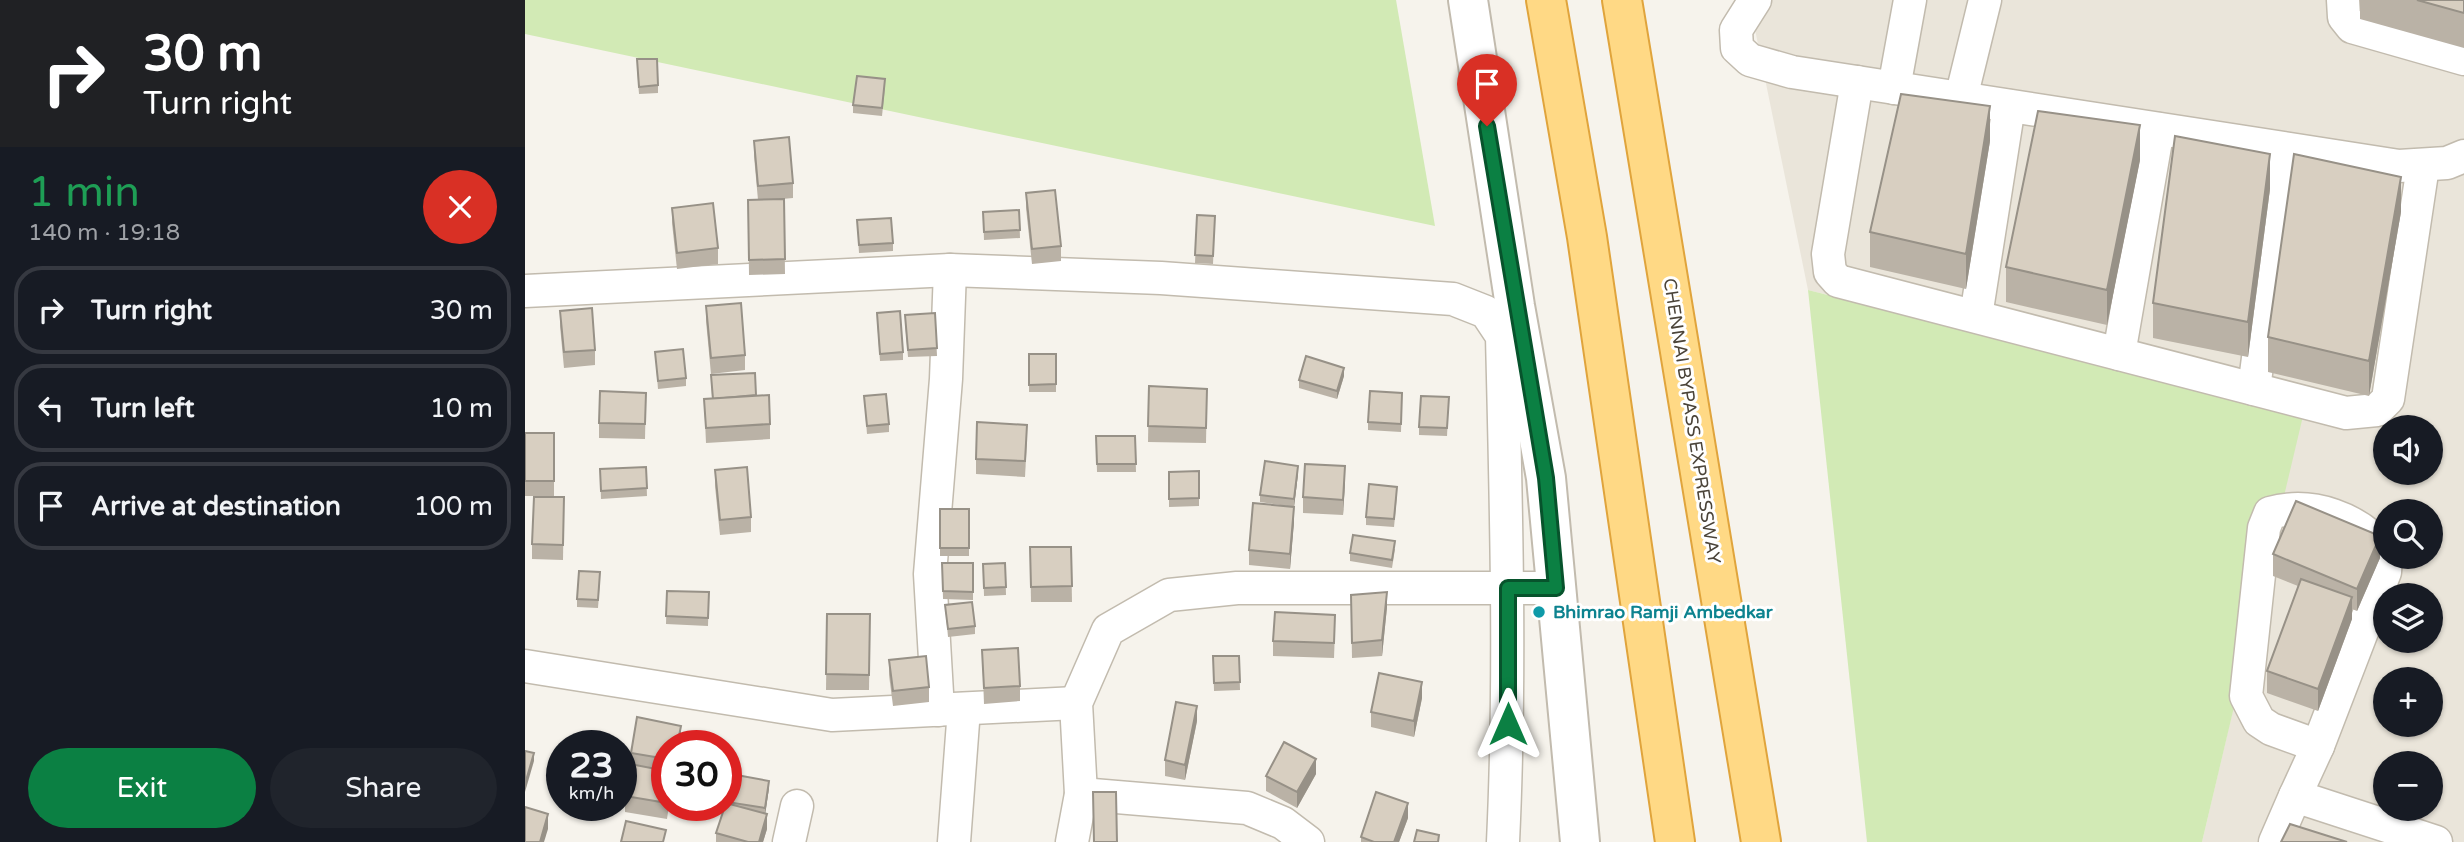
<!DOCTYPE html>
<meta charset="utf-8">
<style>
:root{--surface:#171b24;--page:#20242c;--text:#f1f3f6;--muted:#9ea1a6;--line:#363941;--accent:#0b8043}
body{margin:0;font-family:"Varela Round",sans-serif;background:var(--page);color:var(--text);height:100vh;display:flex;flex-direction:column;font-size:26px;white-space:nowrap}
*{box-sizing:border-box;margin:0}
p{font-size:23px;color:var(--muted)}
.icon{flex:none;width:38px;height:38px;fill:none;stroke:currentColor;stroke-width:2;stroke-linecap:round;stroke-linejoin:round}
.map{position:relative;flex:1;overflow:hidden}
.sheet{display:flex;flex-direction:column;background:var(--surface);width:525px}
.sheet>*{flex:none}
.banner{background:#202124;color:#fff;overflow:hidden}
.fabs{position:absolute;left:1848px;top:415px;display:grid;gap:14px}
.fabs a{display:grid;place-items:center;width:70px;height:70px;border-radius:50%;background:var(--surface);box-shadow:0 2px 5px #0004;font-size:35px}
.speed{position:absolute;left:21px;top:730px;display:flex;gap:14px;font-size:35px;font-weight:700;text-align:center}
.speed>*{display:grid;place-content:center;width:91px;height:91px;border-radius:50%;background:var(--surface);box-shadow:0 2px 5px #0004;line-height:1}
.speed small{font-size:18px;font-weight:400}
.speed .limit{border:10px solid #d22;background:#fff;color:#111}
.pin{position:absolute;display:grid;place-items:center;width:60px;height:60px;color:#fff;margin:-72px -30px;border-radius:50% 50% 50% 0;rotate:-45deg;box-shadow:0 0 7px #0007}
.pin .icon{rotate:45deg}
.me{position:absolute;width:77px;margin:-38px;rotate:0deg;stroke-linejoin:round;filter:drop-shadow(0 0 5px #0008)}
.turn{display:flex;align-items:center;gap:24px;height:147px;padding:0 28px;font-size:32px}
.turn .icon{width:91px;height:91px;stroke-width:2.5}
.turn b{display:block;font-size:49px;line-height:60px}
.round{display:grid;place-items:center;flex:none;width:74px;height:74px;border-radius:37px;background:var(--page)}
.headline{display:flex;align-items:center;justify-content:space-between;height:119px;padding:0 28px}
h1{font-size:42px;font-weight:600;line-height:52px;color:#1e9e55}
.button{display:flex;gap:14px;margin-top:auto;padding:14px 28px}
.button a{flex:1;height:80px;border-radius:42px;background:var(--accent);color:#fff;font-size:28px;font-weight:600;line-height:80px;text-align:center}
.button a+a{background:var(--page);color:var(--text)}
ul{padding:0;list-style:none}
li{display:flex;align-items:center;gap:21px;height:88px;margin:0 14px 10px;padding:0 14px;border:4px solid var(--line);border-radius:28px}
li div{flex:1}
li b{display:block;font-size:26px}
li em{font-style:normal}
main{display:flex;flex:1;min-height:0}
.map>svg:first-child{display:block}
</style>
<main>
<section class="sheet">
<div class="banner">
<div class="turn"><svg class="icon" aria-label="right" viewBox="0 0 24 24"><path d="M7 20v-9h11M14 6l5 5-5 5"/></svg><div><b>30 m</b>Turn right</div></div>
</div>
<div class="headline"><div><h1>1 min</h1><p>140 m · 19:18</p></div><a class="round" style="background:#d93025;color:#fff"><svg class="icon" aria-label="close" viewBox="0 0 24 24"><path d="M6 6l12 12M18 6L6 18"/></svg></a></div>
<ul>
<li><svg class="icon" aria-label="right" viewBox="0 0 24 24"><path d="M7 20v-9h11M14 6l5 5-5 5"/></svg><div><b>Turn right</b></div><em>30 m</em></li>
<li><svg class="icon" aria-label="left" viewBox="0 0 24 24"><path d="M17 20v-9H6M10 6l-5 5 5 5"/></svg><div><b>Turn left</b></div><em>10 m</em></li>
<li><svg class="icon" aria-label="arrive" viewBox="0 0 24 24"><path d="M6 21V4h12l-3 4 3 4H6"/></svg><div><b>Arrive at destination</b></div><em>100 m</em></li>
</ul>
<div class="button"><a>Exit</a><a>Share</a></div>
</section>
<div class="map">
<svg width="1939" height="842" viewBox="0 0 1939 842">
<rect width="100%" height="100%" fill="#f6f3ec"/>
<path fill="#eae5da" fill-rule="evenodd" d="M1224 0H1939V842H1677L1777 416 1283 290ZM1860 427H1906V472H1860ZM1860 511H1906V556H1860ZM1860 595H1906V640H1860ZM1860 679H1906V724H1860ZM1860 763H1906V808H1860Z"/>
<g fill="#d2eab5">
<polygon points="0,0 871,0 910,226 0,34"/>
<polygon points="1283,290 1778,416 1677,842 1342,842"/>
</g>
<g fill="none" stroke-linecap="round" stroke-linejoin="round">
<g stroke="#c2bbae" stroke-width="35">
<g id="minor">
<polyline points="1230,0 1211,30 1212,48 1225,60 1267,72 1874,166 1922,163 1939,156"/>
<polyline points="1818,0 1819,17 1827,27 1939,59"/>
<polyline points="1332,82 1303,254 1305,272 1313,281 1821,413 1852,410 1863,399 1898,166"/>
<polyline points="1369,88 1385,0"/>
<polyline points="1436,98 1460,0"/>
<path d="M0 291 425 270 636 278 928 299 961 312 977 336C981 505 986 673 978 842"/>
<polyline points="1451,316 1484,106"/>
<polyline points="1594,354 1633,129"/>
<polyline points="1729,389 1760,149"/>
<polyline points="1861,556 1860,572 1793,746 1770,796 1911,842"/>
<polyline points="0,666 307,715 551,703"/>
<polyline points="413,710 405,574 421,379 425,270"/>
<path d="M1793 746 1746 729 1734 721 1721 696 1739 528 1745 513C1787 501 1834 518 1860 552"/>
<polyline points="556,794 722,808 758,823 783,842"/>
<polyline points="264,842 272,806"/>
<polyline points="429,842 439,709"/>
<polyline points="547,842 556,794 551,703 583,630 644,595 712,588 1031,588"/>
<polyline points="1750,842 1770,796"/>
</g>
</g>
<g stroke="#c2bbae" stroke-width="42">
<polyline id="tertiary" points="943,0 990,306 1021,478 1055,842"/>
</g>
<g stroke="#e0a43c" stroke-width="42">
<g id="trunk">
<polyline points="1021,0 1062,237 1150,842"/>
<polyline points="1097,0 1236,842"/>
</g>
</g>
<use href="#minor" stroke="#fff" stroke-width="32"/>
<use href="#tertiary" stroke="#fff" stroke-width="38"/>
<use href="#trunk" stroke="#ffd985" stroke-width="38"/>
</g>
<g fill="#bab2a6">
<polygon points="1835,0 1939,0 1939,48 1835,19"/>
<polygon points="112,67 133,85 133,93 114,94"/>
<polygon points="360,87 357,116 328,113 328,105"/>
<polygon points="229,141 268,183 268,198 257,199 259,199 260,274 224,275 223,200 233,200 229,156"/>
<polygon points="1465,141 1441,289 1345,267 1345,232"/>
<polygon points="1615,160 1582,325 1481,302 1481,267"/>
<polygon points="1745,189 1723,357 1628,338 1628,303"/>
<polygon points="501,193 536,246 536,261 507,264 501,208"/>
<polygon points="147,208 193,248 193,264 152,269 147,223"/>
<polygon points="494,210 495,238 459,240 458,212"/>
<polygon points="1876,212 1844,396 1743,372 1743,337"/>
<polygon points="672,215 690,216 688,264 670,263"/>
<polygon points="332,220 368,243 368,251 334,253"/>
<polygon points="181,306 220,355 220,370 186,374 181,321"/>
<polygon points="35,311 70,350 70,365 39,368 35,326"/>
<polygon points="410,313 412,356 383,357 380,323"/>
<polygon points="352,320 378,352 378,360 355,361"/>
<polygon points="130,352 161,378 161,386 133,389"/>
<rect x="504" y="354" width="27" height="38"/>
<polygon points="186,375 231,396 245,424 245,439 181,443 179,399 187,399"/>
<polygon points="819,376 812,399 774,388 774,380"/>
<polygon points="624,386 682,389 681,443 623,442"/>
<polygon points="121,393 120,439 74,438 74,423"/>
<polygon points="877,393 876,432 843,430 843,422"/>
<polygon points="339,396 364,424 364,432 342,434"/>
<polygon points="924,397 922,436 894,435 894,427"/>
<rect x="0" y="433" width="29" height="63"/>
<polygon points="571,436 610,436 611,472 572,472"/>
<polygon points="502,440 500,477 451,474 451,459"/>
<polygon points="121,467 122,496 76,499 75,469"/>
<polygon points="190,470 226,517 226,532 195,535 190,486"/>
<polygon points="674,471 674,506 644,507 644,472"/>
<polygon points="773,474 769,507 735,502 735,495"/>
<polygon points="820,481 818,515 778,513 778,497"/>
<polygon points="872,495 869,527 841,525 841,517"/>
<polygon points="39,497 38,560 7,559 7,544"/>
<rect x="415" y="509" width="29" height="47"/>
<polygon points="769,522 765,569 724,565 724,550"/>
<polygon points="505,547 546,547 547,602 506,602"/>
<polygon points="870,549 867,568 825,561 825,553"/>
<polygon points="1748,554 1855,558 1832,611 1827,609 1827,619 1793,711 1742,693 1742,671 1773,586 1748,576"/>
<polygon points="417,563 448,563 448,600 418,599"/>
<polygon points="480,563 481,595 459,596 458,564"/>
<polygon points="75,580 73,608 52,607 52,599"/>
<polygon points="142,591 184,592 183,626 141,624"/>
<polygon points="826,595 862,607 857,656 827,658"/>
<polygon points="420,605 450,626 450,634 423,637"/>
<polygon points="302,614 345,614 344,690 301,690"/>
<polygon points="810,630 809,658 748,656 748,641"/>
<polygon points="457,650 495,686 495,701 459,704"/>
<polygon points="688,656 714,656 715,690 689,691"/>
<polygon points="364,660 404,687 404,702 368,706 364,675"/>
<polygon points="897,698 889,737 846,727 846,712"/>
<polygon points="672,721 660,780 640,776 640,760"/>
<polygon points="156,741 142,746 142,805 144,805 142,819 100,812 100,796 106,765 106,753"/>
<polygon points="791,774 772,808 741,791 741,776"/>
<polygon points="244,788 240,813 242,829 238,842 191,842 191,833 202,803"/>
<polygon points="883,818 874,842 836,842 836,837"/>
</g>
<g fill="#979187">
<polygon points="1465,106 1465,141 1441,289 1441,254"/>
<polygon points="1615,125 1615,160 1582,325 1582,290"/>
<polygon points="1745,154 1745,189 1723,357 1723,322"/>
<polygon points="1876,177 1876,212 1844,396 1844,361"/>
<polygon points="819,368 819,376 812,399 812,391"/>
<polygon points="773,466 773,474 769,507 769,499"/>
<polygon points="820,466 820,481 818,515 818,500"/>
<polygon points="769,507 769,522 765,569 765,554"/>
<polygon points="1855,536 1855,558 1832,611 1832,589"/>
<polygon points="862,592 862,607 857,656 857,640"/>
<polygon points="1827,597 1827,619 1793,711 1793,689"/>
<polygon points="897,682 897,698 889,737 889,721"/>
<polygon points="672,706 672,721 660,780 660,765"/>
<polygon points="156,726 156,741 155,746 152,746"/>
<polygon points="9,753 9,761 0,792 0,784"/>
<polygon points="791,759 791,774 772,808 772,792"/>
<polygon points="244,781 244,788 240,816 240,808"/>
<polygon points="883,803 883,818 874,842 869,842"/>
<polygon points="23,814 23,829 19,842 15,842"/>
<polygon points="242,814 242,829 238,842 234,842"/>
</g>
<g fill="#d8cfc1" stroke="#979187" stroke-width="2">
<polygon points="1892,0 1939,0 1939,13"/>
<polygon points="112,59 132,59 133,85 114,87"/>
<polygon points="332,76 360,79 357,108 328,105"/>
<polygon points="1376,94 1465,106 1441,254 1345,232"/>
<polygon points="1513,111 1615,125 1582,290 1481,267"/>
<polygon points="1650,136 1745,154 1723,322 1628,303"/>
<polygon points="264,137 268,183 233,186 229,141"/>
<polygon points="1769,154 1876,177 1844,361 1743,337"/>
<polygon points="530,190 536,246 507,249 501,193"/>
<polygon points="259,199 260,259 224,260 223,200"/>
<polygon points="188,203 193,248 152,253 147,208"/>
<polygon points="494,210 495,230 459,232 458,212"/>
<polygon points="672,215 690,216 688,256 670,255"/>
<polygon points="366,218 368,243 334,245 332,220"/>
<polygon points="216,303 220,355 186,358 181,306"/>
<polygon points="67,308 70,350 39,352 35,311"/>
<polygon points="375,311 378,352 355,354 352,313"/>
<polygon points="410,313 412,348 383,350 380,315"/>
<polygon points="158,349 161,378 133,381 130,352"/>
<polygon points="504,354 531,354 531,384 504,385"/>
<polygon points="781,356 819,368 812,391 774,380"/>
<polygon points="230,373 231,395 188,399 186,375"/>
<polygon points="624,386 682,389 681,428 623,426"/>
<polygon points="75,391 121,393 120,424 74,423"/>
<polygon points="845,391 877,393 876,424 843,422"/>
<polygon points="361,394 364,424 342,426 339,396"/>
<polygon points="244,395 245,424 181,428 179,399"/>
<polygon points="896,396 924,397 922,428 894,427"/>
<polygon points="452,422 502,425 500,461 451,459"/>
<rect x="0" y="433" width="29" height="48"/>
<polygon points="571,436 610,436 611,464 572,464"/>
<polygon points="740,461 773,466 769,499 735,495"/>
<polygon points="780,464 820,466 818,500 778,497"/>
<polygon points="121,467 122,488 76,491 75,469"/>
<polygon points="222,467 226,517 195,520 190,470"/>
<polygon points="674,471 674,498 644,499 644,472"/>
<polygon points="844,484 872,487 869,519 841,517"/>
<polygon points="9,497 39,497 38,545 7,544"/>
<polygon points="1771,501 1855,536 1832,589 1748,554"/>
<polygon points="728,503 769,507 765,554 724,550"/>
<rect x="415" y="509" width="29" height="39"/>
<polygon points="828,535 870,541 867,560 825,553"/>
<polygon points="505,547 546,547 547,586 506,587"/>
<polygon points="417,563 448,563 448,592 418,591"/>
<polygon points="480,563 481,587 459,588 458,564"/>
<polygon points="54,571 75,572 73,600 52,599"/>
<polygon points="1776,579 1827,597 1793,689 1742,671"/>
<polygon points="142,591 184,592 183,618 141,616"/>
<polygon points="862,592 857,640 827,643 826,595"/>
<polygon points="447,602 450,626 423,629 420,605"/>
<polygon points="750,612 810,615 809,643 748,641"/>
<polygon points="302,614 345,614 344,675 301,674"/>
<polygon points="493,648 495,686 459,688 457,650"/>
<polygon points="401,656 404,687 368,691 364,660"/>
<polygon points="688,656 714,656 715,682 689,683"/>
<polygon points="854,673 897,682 889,721 846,712"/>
<polygon points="651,702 672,706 660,765 640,760"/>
<polygon points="112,717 156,726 152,746 142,746 142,759 106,753"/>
<polygon points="759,742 791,759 772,792 741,776"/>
<polygon points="0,751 9,753 0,784"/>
<polygon points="105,764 142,771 142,803 100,796"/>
<polygon points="206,774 244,781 240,808 202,802"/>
<polygon points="568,792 591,792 592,842 569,842"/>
<polygon points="851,792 883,803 869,842 849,842 836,837"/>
<polygon points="201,803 242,814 234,842 223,842 191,833"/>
<polygon points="0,807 23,814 15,842 0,842"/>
<polygon points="101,821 141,830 138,842 96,842"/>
<polygon points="1765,824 1822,842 1756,842"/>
<polygon points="892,830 914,835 913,842 889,842"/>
</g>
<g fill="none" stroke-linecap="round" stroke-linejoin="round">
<g stroke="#07532c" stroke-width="18">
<polyline id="route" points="962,126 1021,478 1031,588 983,588 983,724"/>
</g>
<use href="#route" stroke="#0b8043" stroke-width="12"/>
</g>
<circle fill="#0f9aa8" stroke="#fff" stroke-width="2.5" cx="1014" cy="612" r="7"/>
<g text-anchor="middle" stroke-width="6" stroke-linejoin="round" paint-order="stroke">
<g font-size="18" fill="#4b4439" stroke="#fff">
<text transform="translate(1167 421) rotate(81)" y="6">CHENNAI BYPASS EXPRESSWAY</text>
</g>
<g font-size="18" font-weight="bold" fill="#0d838f" stroke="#fff" text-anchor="start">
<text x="1028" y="618">Bhimrao Ramji Ambedkar</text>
</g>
</g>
</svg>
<div class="fabs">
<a><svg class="icon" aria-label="sound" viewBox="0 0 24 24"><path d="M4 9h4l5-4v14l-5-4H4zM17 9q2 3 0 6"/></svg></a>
<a><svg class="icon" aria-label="search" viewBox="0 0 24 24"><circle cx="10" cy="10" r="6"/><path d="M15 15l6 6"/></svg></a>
<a><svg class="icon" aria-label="layers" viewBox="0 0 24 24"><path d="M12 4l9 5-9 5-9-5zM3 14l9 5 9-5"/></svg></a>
<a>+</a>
<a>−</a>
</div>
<div class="speed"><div>23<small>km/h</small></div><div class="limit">30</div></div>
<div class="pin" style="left:962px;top:126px;background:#d93025"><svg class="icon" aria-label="arrive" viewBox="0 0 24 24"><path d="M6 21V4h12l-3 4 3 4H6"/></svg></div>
<svg class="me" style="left:983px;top:724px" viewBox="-20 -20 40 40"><path d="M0-17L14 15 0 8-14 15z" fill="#0b8043" stroke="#fff" stroke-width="4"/></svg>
</div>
</main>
